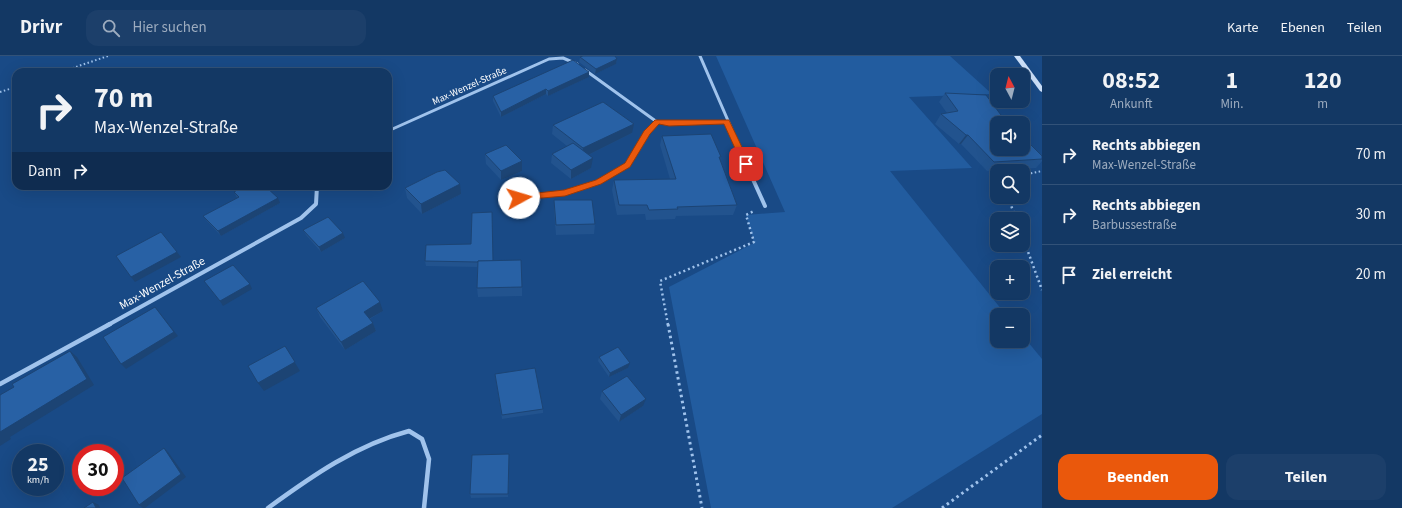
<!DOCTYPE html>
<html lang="de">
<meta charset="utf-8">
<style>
:root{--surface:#133864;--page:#1c3f6a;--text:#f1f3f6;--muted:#9dacbf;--line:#325278;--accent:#ea580c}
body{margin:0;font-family:"Source Sans 3",sans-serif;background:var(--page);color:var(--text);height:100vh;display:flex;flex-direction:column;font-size:15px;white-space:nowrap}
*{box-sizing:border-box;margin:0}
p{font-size:13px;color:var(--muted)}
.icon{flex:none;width:22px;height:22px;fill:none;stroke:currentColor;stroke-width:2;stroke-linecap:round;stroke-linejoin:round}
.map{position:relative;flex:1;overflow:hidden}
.drawer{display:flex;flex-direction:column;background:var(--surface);width:360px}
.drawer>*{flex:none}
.guide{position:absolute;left:12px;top:12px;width:380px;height:122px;border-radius:12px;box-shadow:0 4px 16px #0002,0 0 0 1px var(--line);background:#133864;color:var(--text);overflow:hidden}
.needle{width:26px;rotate:353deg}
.fabs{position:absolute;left:990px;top:12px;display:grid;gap:8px}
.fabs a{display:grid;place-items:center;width:40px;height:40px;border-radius:8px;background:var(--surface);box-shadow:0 4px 16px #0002,0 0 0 1px var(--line);font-size:20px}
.speed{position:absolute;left:12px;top:388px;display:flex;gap:8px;font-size:20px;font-weight:700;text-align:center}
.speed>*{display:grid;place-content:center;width:52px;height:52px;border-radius:50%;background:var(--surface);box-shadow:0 4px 16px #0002,0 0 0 1px var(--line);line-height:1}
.speed small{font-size:10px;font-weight:400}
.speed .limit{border:6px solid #d22;background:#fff;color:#111}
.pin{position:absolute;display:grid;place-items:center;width:34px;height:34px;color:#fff;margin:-17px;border-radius:8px;box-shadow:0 2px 6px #0006}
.me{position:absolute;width:44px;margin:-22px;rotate:84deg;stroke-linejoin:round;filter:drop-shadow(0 0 3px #0008)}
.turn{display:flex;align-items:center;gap:14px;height:84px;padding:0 16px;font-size:18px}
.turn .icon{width:52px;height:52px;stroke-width:2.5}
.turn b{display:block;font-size:28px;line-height:34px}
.then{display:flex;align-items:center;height:38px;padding:0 16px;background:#0003;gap:8px;font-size:15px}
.eta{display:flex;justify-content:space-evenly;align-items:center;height:68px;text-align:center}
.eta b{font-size:24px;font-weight:700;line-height:28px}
.cta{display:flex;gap:8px;margin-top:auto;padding:8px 16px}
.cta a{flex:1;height:46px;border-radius:12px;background:var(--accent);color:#fff;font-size:16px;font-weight:700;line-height:46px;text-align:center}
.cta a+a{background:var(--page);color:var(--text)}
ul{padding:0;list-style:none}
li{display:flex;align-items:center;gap:12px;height:60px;padding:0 16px;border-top:1px solid var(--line)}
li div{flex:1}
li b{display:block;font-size:15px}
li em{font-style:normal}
header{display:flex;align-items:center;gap:24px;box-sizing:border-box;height:56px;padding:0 20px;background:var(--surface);border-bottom:1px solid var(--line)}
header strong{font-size:19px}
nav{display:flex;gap:22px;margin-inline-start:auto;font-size:14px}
.search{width:280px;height:36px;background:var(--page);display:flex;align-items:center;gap:10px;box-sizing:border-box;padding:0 14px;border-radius:12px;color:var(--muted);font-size:15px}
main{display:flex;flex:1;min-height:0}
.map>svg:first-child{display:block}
</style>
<header>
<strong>Drivr</strong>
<div class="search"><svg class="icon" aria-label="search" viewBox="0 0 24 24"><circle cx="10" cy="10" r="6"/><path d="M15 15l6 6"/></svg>Hier suchen</div>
<nav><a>Karte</a><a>Ebenen</a><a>Teilen</a></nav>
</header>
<main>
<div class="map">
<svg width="1042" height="452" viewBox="0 0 1042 452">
<rect width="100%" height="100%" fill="#194a86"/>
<polygon fill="#225c9f" points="716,0 950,0 992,38 909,41 972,112 890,115 1006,259 997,259 997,285 1023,285 1023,280 1042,303 1042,358 892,452 711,452 669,231 754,187 746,159 785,156"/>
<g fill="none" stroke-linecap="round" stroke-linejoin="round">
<g stroke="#a0c3ec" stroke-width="2" stroke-dasharray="1.5 2.5" stroke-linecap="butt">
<polyline points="61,16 108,0"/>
<polyline points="0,36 16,31"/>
<polyline points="1023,119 1042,115"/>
</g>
<g stroke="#a0c3ec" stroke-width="2.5" stroke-dasharray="2 3" stroke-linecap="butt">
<polyline points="1008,141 1016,163"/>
<polyline points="1023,182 1042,234"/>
<polyline points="668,269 660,225 754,186 746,159 754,155"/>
</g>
<g stroke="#a0c3ec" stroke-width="3" stroke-dasharray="2.5 3.5" stroke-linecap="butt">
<polyline points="668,268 702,452"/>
<polyline points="942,452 1042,379"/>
</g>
<g stroke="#a0c3ec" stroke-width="3">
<polyline points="700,0 752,120"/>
<polyline points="585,14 657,66 727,66"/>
<polyline points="388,75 549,3 563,2 577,8"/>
<polyline points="609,120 628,109 647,77 657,66"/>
</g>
<g stroke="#a0c3ec" stroke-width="4">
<polyline points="751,119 765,150"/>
<path d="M519 142C551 139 582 136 611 119"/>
<polyline points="108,269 301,162 316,148 317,130"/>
</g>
<g stroke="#a0c3ec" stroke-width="4.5">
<polyline points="0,328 110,268"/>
<path d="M268 452C312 420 356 389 409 375L422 383 429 403 424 452"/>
</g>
<polygon fill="#cce0f9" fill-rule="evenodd" points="1014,0 1020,0 1042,30 1042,36 1040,35"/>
</g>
<g fill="#22538e">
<polygon points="580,1 617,3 616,8 595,18 579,6"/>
<polygon points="589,21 548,40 546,38 501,61 493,45 493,40"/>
<polygon points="945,37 997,93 1042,100 1042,105 1036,112 987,115 961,88 959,88 935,68 941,58 947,57 939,46"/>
<polygon points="553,69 632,77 588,99 591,112 571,123 551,107 552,98 567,90 552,78"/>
<polygon points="662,80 721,101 720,103 737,149 733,159 676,160 675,163 646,164 645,158 617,159 612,134 614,124 670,123 660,89"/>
<polygon points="485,98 522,115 501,124 486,108"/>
<polygon points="405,132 461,138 422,158 407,142"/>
<polygon points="234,136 280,147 221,180 207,165 203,160 237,142"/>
<polygon points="554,144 595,168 594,178 556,179 554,154"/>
<polygon points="303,174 345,182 321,196 306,179"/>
<polygon points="471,188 493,205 522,231 522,240 478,241 477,232 477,211 426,210 425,205"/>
<polygon points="316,252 383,255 370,263 373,267 376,275 345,294 320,261"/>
<polygon points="599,301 628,312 609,321 598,305"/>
<polygon points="495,318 543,353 543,357 502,363"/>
<polygon points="602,335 643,350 619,366 600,343"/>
<polygon points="509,398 508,441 471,442 470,438"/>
</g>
<g fill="#1c4474">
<polygon points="617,3 616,8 595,18 596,13"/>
<polygon points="589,16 589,21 548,40 548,35"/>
<polygon points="546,33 546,38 501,61 501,56"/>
<polygon points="634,68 632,77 582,102 583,92"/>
<polygon points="966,79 968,79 961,88 959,88"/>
<polygon points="593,102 591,112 571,123 571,114"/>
<polygon points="522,105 522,115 501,124 501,115"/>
<polygon points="460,128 461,138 422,158 421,148"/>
<polygon points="278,142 280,147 221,180 218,175"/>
<polygon points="343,177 345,182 321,196 319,191"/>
<polygon points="177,196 181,201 135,226 131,221"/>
<polygon points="250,228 252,233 223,250 220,245"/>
<polygon points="380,246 383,255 367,264 364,256"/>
<polygon points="155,251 178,280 126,313 121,308"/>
<polygon points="373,267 376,275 345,294 341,286"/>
<polygon points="285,290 300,315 264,335 258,327"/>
<polygon points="70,295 77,301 94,329 10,381 11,383 0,390 0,376"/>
<polygon points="630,307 628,312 609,321 610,317"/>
<polygon points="646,343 643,350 619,366 621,359"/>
<polygon points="164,392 168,396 186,421 145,452 143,452 139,449"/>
<polygon points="93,446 99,449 100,452 96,452"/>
</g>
<g fill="#2861a5" stroke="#1c4474">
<polygon points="583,0 615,0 617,3 596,13 580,1"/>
<polygon points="573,4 589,16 548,35 546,33 501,56 493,40"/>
<polygon points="945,37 986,39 1007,67 997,67 997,93 1023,93 1023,85 1027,85 1042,100 1042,103 994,106 968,79 966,79 941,58 958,55"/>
<polygon points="603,46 634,68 583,92 553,69"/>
<polygon points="711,78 721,101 719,101 737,149 677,151 678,153 649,154 647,149 619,149 614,124 676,123 662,80"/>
<polygon points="573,87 593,102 571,114 552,98"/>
<polygon points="506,89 522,105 501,115 485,98"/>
<polygon points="445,114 460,128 421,148 405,132 437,116"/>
<polygon points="244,130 265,130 278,142 218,175 203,160 239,141 234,136"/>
<polygon points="554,144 592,144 595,168 556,169"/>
<polygon points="492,156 493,205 478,205 478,206 425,205 426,189 471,188 472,157"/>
<polygon points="328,161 343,177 319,191 303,174"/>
<polygon points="161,176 177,196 131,221 116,200"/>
<polygon points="521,204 522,231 477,232 478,205"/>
<polygon points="233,209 250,228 220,245 204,225"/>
<polygon points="363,225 380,246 364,256 373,267 341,286 316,252"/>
<polygon points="155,251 174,276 121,308 103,281"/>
<polygon points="285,290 295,306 258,327 248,310"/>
<polygon points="618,291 630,307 610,317 599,301"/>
<polygon points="70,295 87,323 0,376 1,377 0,378 0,339 14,331 12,328"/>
<polygon points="535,312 543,353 502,359 495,318"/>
<polygon points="627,320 646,343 621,359 602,335"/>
<polygon points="164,392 181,418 139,449 122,422"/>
<polygon points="509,398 508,438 470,438 472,399"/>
<polygon points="93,446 96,452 84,452"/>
</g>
<polygon fill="#ea580c" stroke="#983908" points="655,64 729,64 750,108 748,110 743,110 724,68 669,70 659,68 650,78 630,111 601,128 565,140 519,144 515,142 519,139 564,134 596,124 625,107 644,75"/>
<g text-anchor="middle" stroke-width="4" stroke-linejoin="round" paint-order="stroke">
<g font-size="10" fill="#fff" stroke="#194a86">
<text transform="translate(469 29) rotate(-24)" y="4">Max-Wenzel-Straße</text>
</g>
<g font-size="12" fill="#fff" stroke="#194a86">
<text transform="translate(162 227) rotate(-29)" y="4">Max-Wenzel-Straße</text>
</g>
</g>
</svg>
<div class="fabs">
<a><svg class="needle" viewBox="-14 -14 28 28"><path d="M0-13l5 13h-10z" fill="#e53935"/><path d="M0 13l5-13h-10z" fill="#9dacbf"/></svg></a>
<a><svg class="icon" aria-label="sound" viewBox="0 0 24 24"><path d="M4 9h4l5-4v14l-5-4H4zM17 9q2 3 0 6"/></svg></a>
<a><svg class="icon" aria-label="search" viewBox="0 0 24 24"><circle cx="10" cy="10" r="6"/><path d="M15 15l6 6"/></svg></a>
<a><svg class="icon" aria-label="layers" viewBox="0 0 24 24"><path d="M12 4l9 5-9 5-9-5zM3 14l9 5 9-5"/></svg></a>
<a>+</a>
<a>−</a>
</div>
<div class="speed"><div>25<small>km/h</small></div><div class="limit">30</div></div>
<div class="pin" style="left:746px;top:108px;background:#d93025"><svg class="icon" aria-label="arrive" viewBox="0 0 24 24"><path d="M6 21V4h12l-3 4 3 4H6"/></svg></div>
<svg class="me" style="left:519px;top:142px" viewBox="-20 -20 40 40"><circle r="19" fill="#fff"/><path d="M0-13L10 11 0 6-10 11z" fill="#ea580c"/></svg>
<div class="guide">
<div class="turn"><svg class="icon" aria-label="right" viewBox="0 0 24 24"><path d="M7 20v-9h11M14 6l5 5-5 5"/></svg><div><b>70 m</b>Max-Wenzel-Straße</div></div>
<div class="then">Dann<svg class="icon" aria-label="right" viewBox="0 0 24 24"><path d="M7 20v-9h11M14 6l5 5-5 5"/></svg></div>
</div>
</div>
<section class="drawer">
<div class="eta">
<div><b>08:52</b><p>Ankunft</p></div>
<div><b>1</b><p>Min.</p></div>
<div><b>120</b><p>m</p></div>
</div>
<ul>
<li><svg class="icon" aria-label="right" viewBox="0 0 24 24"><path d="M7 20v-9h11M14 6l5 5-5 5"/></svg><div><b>Rechts abbiegen</b><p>Max-Wenzel-Straße</p></div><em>70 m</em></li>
<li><svg class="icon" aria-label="right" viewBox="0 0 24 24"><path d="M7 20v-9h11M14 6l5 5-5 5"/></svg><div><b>Rechts abbiegen</b><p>Barbussestraße</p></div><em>30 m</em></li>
<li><svg class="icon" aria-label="arrive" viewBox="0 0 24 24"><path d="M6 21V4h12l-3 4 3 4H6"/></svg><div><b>Ziel erreicht</b></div><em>20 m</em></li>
</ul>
<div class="cta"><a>Beenden</a><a>Teilen</a></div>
</section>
</main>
